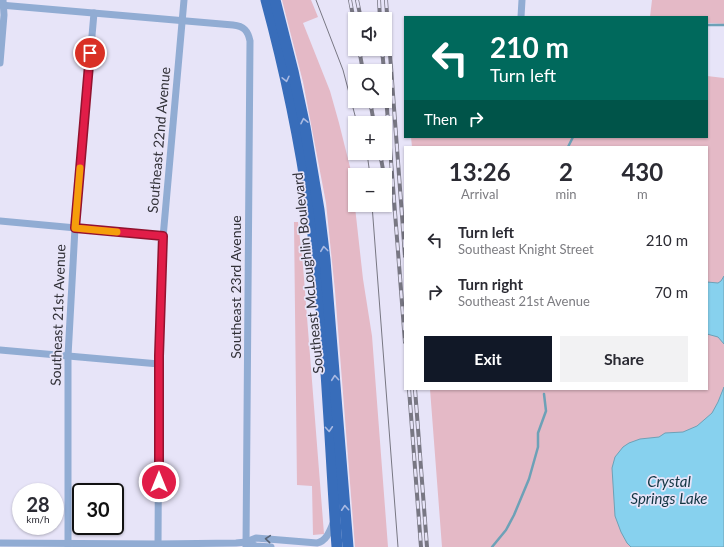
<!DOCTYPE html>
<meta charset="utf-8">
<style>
:root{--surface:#fff;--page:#f2f2f3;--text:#2b2b33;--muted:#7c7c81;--accent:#111827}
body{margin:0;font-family:Lato,sans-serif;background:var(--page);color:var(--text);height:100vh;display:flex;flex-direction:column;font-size:15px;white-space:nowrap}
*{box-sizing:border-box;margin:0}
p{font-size:13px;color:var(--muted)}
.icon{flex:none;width:22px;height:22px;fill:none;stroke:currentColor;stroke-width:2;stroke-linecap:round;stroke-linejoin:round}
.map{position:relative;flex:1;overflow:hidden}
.sheet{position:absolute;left:404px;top:146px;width:304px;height:244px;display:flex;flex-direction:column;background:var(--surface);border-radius:0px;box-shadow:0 1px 3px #0004}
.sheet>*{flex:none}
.banner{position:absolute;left:404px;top:16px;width:304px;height:122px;border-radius:0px;box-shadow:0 1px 3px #0004;background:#00695c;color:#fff;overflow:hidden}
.fabs{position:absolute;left:348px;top:12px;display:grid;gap:8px}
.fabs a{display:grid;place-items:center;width:44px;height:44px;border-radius:0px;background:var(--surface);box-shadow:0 1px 3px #0004;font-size:20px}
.speed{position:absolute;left:12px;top:483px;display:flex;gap:8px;font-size:20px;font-weight:700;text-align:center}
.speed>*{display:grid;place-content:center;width:52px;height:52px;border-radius:50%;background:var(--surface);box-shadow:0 1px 3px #0004;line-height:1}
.speed small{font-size:10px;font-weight:400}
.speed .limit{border:2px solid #111;border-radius:6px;background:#fff;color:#111}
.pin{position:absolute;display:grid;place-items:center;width:34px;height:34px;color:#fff;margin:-17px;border:2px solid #fff;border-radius:50%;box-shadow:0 1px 4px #0007}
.me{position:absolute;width:44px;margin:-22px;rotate:0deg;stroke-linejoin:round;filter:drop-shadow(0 0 3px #0008)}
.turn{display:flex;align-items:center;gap:14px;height:84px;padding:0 20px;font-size:18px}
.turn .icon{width:52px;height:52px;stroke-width:2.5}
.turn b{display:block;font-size:28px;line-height:34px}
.then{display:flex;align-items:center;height:38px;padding:0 20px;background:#0003;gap:8px;font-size:15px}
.eta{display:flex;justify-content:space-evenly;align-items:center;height:68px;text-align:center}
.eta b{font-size:24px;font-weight:700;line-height:28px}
.button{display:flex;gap:8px;margin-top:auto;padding:8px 20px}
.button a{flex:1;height:46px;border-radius:0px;background:var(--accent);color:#fff;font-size:16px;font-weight:700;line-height:46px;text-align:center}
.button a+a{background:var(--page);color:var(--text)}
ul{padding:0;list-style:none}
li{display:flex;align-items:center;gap:12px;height:52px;padding:0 20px}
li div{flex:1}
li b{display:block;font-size:15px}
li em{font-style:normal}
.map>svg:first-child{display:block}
</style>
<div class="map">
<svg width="724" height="547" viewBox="0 0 724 547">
<rect width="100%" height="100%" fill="#e7e4f8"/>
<g fill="#e4b9c6">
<polygon points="282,0 311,0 318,17 303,23 330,91 339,123 351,171 363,279 372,336 388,547 355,547 335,291 326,203 303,82"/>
<polygon points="652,0 724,0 724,24 707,23 707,17 650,17"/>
<polygon points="707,76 724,78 724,547 442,547 430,389 707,389 707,147 412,147 411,137 707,137"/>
<polygon points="294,222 298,222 303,266 324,534 313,535 312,486 297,485"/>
</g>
<g fill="#87d1ee" stroke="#6da1b7">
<polygon points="724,276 724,344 718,337 707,334 707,282 718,283 721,281"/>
<polygon points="724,387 724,547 631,547 627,543 621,532 615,516 612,468 615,457 623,447 629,443 640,439 659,437 665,433 683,432 697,426 712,413 718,402"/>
</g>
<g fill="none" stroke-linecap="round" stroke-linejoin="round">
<g stroke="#6da1b7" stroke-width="2.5">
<polyline points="707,25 724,25"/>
<polyline points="568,147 573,137"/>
<polyline points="492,547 506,530 514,515 529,479 538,447 538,433 546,411 544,394"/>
</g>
<g stroke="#91acd3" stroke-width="7">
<path d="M0 5 233 25C244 26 248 31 250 41L246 547"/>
<polyline points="521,17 522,0"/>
<polyline points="0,63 4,15 3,0"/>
<polyline points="0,221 163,236"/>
<polyline points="0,350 159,364"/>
<polyline points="246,542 256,546 271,547"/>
<path d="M0 543 158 544 236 543 246 542 256 538 317 543C327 541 330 530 334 521"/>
<polyline points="68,547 68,356 75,228 94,13"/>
<polyline points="158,547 159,356 162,249 184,0"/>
</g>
<g stroke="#386dba" stroke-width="11">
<path d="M266 0C285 70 300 141 310 213 326 323 329 436 337 547"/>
<polyline points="275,0 293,71 305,127 319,210 325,260 348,547"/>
</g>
<g stroke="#787783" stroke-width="1">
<polyline points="316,0 343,70 357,123"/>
<polyline points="367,153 370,175"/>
<polyline points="372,205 398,547"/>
</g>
<g stroke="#787783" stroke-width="4">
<g id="rail">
<polyline points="350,0 355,27"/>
<polyline points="357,0 361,19"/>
<polyline points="379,0 380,19"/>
<polyline points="386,0 405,256"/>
<polyline points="359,49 363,71"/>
<polyline points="382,49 384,71"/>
<polyline points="385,83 405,342"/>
<polyline points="370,101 374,123"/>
<polyline points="380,153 384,175"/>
<polyline points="385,180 389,206"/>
<polyline points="409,389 421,547"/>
<polyline points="415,389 427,547"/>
</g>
</g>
<use href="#rail" stroke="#e7e4f8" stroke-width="2.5" stroke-dasharray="8" stroke-linecap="butt"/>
</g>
<defs><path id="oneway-chevron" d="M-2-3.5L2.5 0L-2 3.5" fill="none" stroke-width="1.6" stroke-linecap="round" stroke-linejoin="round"/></defs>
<g stroke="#aabae2">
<use href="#oneway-chevron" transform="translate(286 79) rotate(77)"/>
<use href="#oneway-chevron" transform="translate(304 121) rotate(-102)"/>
<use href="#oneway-chevron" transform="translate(324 249) rotate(-97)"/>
<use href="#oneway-chevron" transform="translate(335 378) rotate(-95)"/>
<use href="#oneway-chevron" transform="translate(329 429) rotate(86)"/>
<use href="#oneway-chevron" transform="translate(345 508) rotate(-94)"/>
</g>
<use stroke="#576275" href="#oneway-chevron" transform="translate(268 539) rotate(-175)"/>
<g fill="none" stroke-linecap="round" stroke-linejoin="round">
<g stroke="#92132f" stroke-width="10">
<polyline id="route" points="90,53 75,228 163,236 159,356 159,482"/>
</g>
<use href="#route" stroke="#e11d48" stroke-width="7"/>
<polyline stroke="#f59e0b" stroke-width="7" points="80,168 75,228 117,232"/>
</g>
<g text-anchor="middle" stroke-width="3.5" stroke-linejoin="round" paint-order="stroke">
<g font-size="14" fill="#313037" stroke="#e7e4f8">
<text transform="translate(159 140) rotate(-85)" y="5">Southeast 22nd Avenue</text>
<text transform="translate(308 273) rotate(-96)" y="5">Southeast McLoughlin Boulevard</text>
<text transform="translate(236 287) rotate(-90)" y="5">Southeast 23rd Avenue</text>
<text transform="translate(58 315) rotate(-88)" y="5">Southeast 21st Avenue</text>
</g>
<g font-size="15" font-style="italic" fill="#123542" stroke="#e7e4f8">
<text x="669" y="487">Crystal<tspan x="669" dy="17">Springs Lake</tspan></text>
</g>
</g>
</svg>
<div class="fabs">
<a><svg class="icon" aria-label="sound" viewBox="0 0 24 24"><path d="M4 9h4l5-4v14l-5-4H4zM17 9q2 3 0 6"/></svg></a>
<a><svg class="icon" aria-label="search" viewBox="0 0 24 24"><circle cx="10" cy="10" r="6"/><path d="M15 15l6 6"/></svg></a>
<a>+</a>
<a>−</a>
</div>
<div class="speed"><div>28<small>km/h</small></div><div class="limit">30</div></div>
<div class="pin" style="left:90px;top:53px;background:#d93025"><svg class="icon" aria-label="arrive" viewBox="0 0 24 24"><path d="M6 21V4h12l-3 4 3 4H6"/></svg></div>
<svg class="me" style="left:159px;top:482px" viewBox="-20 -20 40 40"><circle r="17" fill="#e11d48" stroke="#fff" stroke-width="3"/><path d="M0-11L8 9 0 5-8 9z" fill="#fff"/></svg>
<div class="banner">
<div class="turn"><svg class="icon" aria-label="left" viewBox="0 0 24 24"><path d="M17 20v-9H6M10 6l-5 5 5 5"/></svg><div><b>210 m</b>Turn left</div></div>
<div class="then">Then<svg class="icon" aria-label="right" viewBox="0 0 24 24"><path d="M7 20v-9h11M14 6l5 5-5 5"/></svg></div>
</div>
<section class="sheet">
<div class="eta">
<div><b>13:26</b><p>Arrival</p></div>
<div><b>2</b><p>min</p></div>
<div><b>430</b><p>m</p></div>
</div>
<ul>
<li><svg class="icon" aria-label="left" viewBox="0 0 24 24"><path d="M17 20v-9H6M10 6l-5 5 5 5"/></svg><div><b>Turn left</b><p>Southeast Knight Street</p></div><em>210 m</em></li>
<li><svg class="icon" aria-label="right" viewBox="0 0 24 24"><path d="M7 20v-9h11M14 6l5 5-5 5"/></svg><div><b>Turn right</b><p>Southeast 21st Avenue</p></div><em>70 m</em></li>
</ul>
<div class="button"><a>Exit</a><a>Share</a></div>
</section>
</div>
